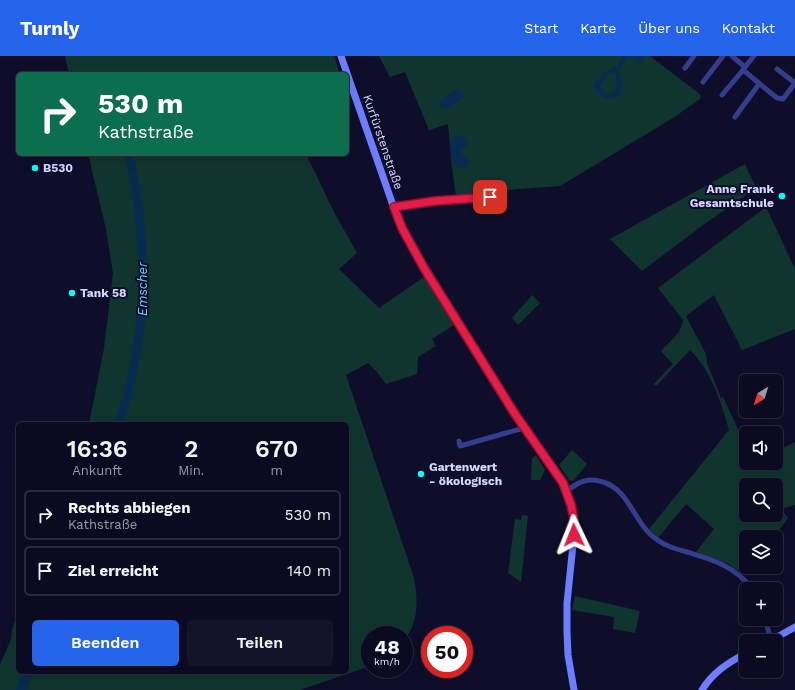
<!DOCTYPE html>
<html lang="de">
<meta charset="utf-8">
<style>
:root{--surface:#0b0a20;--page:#141329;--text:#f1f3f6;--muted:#9a9aa5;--line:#2b2b3e;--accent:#2563eb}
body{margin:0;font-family:"Work Sans",sans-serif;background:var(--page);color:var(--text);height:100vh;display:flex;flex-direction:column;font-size:15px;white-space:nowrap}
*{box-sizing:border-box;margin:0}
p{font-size:13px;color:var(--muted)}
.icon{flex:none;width:22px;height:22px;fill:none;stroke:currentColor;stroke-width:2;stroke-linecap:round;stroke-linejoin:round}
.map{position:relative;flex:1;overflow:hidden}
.details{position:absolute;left:16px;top:366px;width:333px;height:252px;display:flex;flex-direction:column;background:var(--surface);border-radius:6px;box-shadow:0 4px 16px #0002,0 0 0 1px var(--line)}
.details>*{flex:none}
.guide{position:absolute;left:16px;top:16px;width:333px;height:84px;border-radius:6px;box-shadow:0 4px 16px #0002,0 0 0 1px var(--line);background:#0b6e4f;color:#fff;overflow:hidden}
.needle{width:26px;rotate:218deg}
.controls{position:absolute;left:739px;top:318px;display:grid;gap:8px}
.controls a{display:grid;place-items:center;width:44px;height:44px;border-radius:6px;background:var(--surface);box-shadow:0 4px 16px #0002,0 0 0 1px var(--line);font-size:20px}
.speed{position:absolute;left:361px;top:570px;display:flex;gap:8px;font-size:20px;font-weight:700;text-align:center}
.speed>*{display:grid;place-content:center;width:52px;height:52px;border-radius:50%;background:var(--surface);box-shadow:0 4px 16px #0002,0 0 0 1px var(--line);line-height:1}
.speed small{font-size:10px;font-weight:400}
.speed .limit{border:6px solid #d22;background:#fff;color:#111}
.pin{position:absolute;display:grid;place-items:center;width:34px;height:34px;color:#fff;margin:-17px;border-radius:8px;box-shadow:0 2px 6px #0006}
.me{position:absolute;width:44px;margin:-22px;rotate:358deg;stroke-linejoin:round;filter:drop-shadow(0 0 3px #0008)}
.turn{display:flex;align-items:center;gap:14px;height:84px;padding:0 16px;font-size:18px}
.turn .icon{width:52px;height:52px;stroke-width:2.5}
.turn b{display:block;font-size:28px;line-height:34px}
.eta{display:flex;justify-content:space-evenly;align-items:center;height:68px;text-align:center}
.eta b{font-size:24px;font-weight:600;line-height:28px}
.cta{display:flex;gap:8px;margin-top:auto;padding:8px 16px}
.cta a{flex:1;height:46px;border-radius:6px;background:var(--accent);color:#fff;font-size:16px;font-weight:600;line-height:46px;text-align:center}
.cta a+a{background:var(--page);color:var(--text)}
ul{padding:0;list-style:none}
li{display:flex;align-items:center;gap:12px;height:50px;margin:0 8px 6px;padding:0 8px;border:2px solid var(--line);border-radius:6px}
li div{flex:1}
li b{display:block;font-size:15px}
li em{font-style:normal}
header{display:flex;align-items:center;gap:24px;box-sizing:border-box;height:56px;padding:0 20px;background:var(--accent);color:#fff}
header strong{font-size:19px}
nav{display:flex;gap:22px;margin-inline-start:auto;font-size:14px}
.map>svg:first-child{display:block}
</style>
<header>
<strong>Turnly</strong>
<nav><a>Start</a><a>Karte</a><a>Über uns</a><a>Kontakt</a></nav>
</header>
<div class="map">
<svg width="795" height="634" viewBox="0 0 795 634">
<rect width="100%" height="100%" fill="#0f0e2a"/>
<g fill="#10352f" fill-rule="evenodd">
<polygon points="65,0 334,0 340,18 69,18"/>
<polygon points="379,0 650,0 701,39 700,43 673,62 560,130 517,133 456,141 452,112 448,68 429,74 405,16 390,21"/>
<path d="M88 98H306L335 158 357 197 339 213 379 252 424 221 454 269 432 283 436 290 418 301 417 318 386 328 376 315 368 307 346 319 414 522C418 543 419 567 404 584V579H370V610L300 634H0V609L11 583 12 573 18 556V616H347V368H89L104 292 113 217 106 173Z"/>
<polygon points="745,108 756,132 703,169 642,215 610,183"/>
<path d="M766 151 795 213V273L742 294 714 239 686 260 706 298 707 307 721 342 723 341 746 390V407H776V395L795 386V449L781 453 788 462 774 481H746V511H751L745 519 727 507 696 496 714 473 686 448 658 482 649 473 729 374C721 346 711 314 690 294L656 330 654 328 673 308 661 295C669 286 682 277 683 264L658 232ZM746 429H776V459H746Z"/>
<polygon points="532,239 540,247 518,269 512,262"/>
<polygon points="572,394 587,408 574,424 571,425 569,424 559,409"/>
<polygon points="536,399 545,414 540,424 531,424 532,402"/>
<polygon points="522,459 528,460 521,526 508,517 515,463 521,464"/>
<polygon points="575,540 640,555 635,577 613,573 614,561 572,554"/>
</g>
<g fill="#082b4f" fill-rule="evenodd">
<path d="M622 0H640L644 2V6L641 8C636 6 634 3 629 1L626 3 619 15C621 20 624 29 622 34 618 49 596 43 594 29L596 26 608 14 618 9ZM612 17H614L616 20 617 33C611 41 605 37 600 31L608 18Z"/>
<path d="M458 33 462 35 464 39C461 45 450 52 443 53L439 50C441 41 451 37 458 33Z"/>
<path d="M463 80 467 83 468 87 466 91 461 94C461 100 466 101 469 105V109C452 120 450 94 451 82L453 81Z"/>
<path d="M125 98H133C154 186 153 282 123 368H114C144 281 144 187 125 98Z"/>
<polygon points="23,616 33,616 27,634 16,634"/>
</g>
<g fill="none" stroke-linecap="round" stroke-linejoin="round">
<g stroke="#353d8d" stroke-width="5">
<polyline points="732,0 745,11 743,14 777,42 783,43 795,27"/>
<polyline points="745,11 754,0"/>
<polyline points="685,12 694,0"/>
<polyline points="777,13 795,27"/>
<polyline points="703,26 723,0"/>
<polyline points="722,39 743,14"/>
<polyline points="735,61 759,28"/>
<polyline points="394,151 435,145 490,141"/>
<polyline points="459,385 460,390 524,372"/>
<path d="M567 435C578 426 588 421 603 426 630 434 634 468 656 483 665 490 676 493 687 496 713 504 735 510 752 533"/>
<polyline points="765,563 771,584"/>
</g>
<g stroke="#6e7dff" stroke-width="7">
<polyline points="341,0 388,135 397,161 412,191 515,358 563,427 569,442 574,463 574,479 567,547 567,576 568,599 574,634"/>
<polyline points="770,585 795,571"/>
<path d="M702 634C713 616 728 607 746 597"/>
</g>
</g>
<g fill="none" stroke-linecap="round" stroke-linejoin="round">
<g stroke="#92132f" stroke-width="10">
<polyline id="route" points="490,141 435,145 394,151 402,172 424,212 515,358 563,427 571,449 574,463 574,479"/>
</g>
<use href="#route" stroke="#e11d48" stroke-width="7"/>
</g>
<g fill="#03fff8" stroke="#0f0e2a" stroke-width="1.5">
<circle cx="35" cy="112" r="4"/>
<circle cx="782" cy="140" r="4"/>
<circle cx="72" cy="237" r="4"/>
<circle cx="421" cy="418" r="4"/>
</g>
<g text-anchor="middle" stroke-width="4" stroke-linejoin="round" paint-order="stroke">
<g font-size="12" fill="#d7d8ff" stroke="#0f0e2a">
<text transform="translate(383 86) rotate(71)" y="4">Kurfürstenstraße</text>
</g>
<g font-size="12" font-weight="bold" fill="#d7d8ff" stroke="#0f0e2a" text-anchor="start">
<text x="43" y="116">B530</text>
<text x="774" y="137" text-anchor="end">Anne Frank<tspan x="774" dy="14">Gesamtschule</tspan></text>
<text x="80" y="241">Tank 58</text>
<text x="429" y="415">Gartenwert<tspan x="429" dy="14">- ökologisch</tspan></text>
</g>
<g font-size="13" font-style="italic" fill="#65cbff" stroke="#0f0e2a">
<text transform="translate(142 233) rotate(-90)" y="5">Emscher</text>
</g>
</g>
</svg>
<div class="controls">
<a><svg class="needle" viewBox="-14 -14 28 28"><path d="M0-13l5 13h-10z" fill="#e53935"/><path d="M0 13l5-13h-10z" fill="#9a9aa5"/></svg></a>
<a><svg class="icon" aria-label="sound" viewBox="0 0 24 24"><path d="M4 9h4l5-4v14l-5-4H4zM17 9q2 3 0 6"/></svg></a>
<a><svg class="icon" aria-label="search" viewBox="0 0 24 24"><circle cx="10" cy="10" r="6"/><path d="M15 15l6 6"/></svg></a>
<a><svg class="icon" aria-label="layers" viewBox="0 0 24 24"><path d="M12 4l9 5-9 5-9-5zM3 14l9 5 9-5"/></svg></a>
<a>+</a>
<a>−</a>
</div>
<div class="speed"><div>48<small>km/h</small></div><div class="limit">50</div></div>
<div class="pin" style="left:490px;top:141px;background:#d93025"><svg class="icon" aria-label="arrive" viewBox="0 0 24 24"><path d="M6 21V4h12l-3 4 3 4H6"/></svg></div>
<svg class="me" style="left:574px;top:479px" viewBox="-20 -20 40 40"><path d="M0-17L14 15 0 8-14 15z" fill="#e11d48" stroke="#fff" stroke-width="4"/></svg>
<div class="guide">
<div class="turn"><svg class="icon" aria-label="right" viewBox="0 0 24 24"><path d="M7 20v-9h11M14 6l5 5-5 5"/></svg><div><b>530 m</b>Kathstraße</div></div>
</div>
<section class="details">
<div class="eta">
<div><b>16:36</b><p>Ankunft</p></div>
<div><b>2</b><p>Min.</p></div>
<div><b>670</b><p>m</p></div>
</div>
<ul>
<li><svg class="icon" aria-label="right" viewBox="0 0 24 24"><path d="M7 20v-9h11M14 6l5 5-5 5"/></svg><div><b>Rechts abbiegen</b><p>Kathstraße</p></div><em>530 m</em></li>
<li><svg class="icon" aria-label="arrive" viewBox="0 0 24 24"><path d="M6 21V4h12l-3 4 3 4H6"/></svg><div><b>Ziel erreicht</b></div><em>140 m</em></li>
</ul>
<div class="cta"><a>Beenden</a><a>Teilen</a></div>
</section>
</div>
